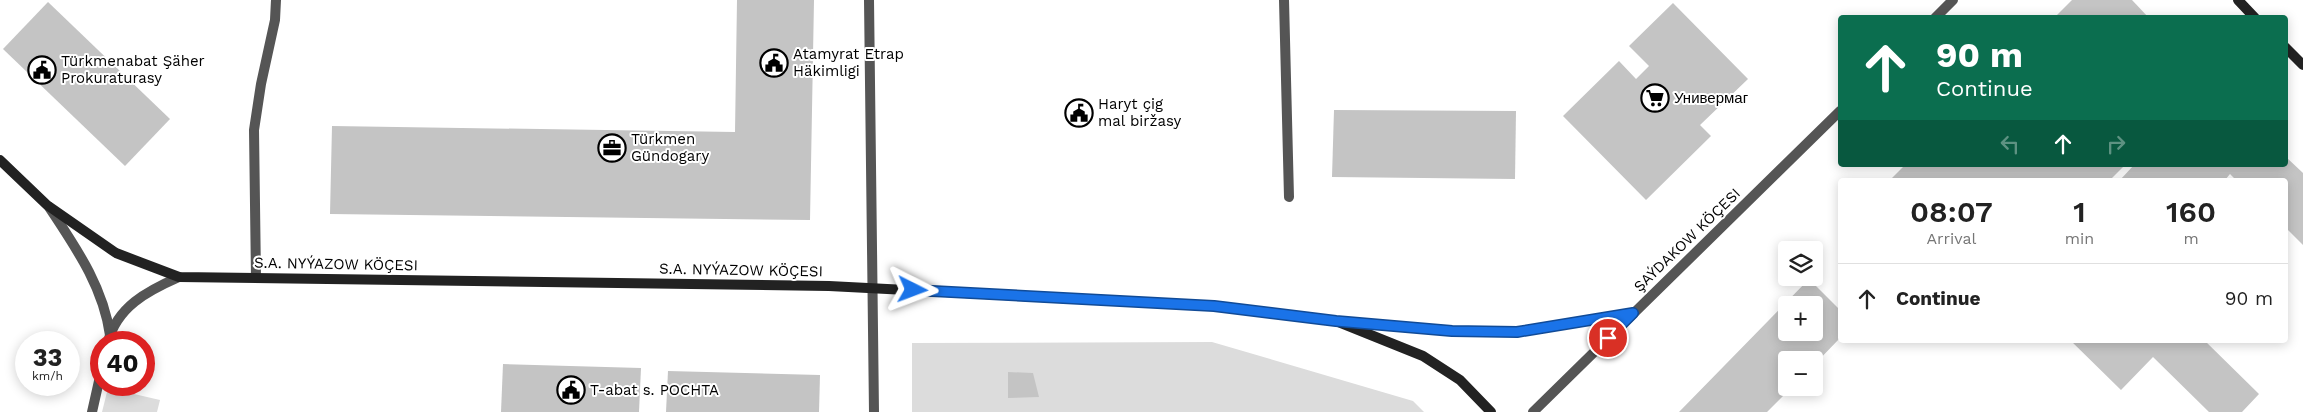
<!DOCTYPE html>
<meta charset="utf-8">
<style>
:root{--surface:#fff;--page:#f2f2f2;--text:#222;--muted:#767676;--line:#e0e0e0}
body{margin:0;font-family:"Work Sans",sans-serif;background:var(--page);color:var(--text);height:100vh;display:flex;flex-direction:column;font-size:19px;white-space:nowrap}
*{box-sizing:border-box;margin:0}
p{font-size:16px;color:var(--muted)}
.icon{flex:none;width:28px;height:28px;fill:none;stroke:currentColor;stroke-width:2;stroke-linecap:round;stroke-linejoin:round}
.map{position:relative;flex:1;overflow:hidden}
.side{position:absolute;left:1838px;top:178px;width:450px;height:165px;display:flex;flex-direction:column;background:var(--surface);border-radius:5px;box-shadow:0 2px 12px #0003}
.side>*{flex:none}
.top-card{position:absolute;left:1838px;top:15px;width:450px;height:152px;border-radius:5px;box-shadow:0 2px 12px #0003;background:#0b6e4f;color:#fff;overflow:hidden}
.tools{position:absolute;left:1778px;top:241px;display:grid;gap:10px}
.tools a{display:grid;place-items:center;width:45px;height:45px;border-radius:5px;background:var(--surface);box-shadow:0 2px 12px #0003;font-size:25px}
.speed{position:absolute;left:15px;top:331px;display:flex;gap:10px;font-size:25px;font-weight:700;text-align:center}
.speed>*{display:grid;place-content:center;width:65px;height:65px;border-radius:50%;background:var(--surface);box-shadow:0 2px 12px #0003;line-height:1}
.speed small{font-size:12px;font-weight:400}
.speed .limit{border:8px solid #d22;background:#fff;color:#111}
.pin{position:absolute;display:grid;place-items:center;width:42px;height:42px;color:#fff;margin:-21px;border:2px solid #fff;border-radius:50%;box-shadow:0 1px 5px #0007}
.me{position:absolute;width:55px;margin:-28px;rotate:93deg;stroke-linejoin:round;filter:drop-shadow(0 0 4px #0008)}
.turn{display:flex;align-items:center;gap:18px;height:105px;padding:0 15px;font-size:22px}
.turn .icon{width:65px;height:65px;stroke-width:2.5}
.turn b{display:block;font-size:35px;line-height:42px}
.lanes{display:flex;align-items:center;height:48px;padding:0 15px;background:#0003;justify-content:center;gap:25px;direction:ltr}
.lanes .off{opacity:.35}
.eta{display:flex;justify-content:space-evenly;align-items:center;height:85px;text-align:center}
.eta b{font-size:30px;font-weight:600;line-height:35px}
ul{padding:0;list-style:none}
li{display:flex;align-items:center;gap:15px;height:70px;padding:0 15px;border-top:1px solid var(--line)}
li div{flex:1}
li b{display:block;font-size:19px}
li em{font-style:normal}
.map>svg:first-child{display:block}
</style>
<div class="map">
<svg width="2303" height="412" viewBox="0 0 2303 412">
<rect width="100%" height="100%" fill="#fff"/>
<g fill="#dcdcdc">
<polygon points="1212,342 1413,401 1424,412 912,412 912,343"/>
<polygon points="108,388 160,400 157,412 102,412"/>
</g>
<g fill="#c4c4c4" fill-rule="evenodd">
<polygon points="737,0 814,0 810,220 330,214 332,126 735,132"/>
<polygon points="2072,0 2132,0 2149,18 2054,18"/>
<polygon points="48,2 170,119 125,166 3,49"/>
<polygon points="1673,3 1748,79 1700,125 1711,136 1646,200 1563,116 1619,61 1636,79 1649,66 1629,46"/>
<polygon points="1334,110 1516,111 1515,179 1332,177"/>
<polygon points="2285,156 2303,173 2303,245 2285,227 2285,180 2236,180 2230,174 2225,180 2120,180 2134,165 2285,165"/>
<polygon points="1905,165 2125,165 2110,180 1890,180"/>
<path d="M1809 279 1840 310V338L1814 365V360H1786V388H1791L1767 412H1679ZM1786 305H1814V332H1786Z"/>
<polygon points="2070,340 2204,340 2259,394 2242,412 2209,412 2153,357 2121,390"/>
<polygon points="503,364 641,368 639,412 501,412"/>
<polygon points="668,371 820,375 819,412 666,412"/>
<polygon points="1008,372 1033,373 1039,397 1008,398"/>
</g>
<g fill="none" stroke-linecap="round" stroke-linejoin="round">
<g stroke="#555" stroke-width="10">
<polyline points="869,0 874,412"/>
<polyline points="1284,0 1289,197"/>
<polyline points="1935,18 1953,0"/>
<path d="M49 207C76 248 103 286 110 335"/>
<polyline points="256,278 254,130 261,84 275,20 276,0"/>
<path d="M108 342C117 307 147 291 179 277"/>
<polyline points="92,412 101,372"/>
<polyline points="1533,412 1840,111"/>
</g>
<g stroke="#222" stroke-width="10">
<polyline points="2238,0 2255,18"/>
<polyline points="2285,47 2303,65"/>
<polyline points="0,160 47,205 116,253 179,277 829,286 1214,306 1336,321 1423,356 1460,380 1491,412"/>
<polyline points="1347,322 1452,331 1517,332 1633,313"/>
</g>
</g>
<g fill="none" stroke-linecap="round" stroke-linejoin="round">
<g stroke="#114b97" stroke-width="12">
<polyline id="route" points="913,290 1214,306 1336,321 1452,331 1517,332 1633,313 1608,338"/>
</g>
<use href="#route" stroke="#1a73e8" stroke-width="9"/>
</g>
<defs>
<g id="civic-ring" transform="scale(1.4375)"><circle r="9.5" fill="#fff" stroke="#000" stroke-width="1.5"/><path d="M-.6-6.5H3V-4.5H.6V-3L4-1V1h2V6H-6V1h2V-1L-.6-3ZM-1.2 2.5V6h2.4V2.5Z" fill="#000"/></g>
<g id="supermarket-ring" transform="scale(1.4375)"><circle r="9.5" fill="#fff" stroke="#000" stroke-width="1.5"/><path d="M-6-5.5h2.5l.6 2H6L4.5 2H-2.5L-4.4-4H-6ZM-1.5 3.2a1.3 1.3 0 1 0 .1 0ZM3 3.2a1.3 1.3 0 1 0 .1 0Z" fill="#000"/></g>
<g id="office-ring" transform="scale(1.4375)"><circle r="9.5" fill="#fff" stroke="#000" stroke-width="1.5"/><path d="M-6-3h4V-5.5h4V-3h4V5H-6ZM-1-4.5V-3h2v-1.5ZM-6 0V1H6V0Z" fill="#000"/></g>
</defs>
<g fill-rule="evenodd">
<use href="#civic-ring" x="774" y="63"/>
<use href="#civic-ring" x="42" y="70"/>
<use href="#supermarket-ring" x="1655" y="98"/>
<use href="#civic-ring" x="1079" y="113"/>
<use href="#office-ring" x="612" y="148"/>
<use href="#civic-ring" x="571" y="390"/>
</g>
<g text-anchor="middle" stroke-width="4" stroke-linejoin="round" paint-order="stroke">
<g font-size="15" fill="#000" stroke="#fff" text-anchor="start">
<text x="793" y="59">Atamyrat Etrap<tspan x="793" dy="17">Häkimligi</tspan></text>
<text x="61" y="66">Türkmenabat Şäher<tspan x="61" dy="17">Prokuraturasy</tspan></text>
<text x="1674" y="103">Универмаг</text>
<text x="1098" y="109">Haryt çig<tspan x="1098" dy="17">mal biržasy</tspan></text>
<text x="631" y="144">Türkmen<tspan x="631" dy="17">Gündogary</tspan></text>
<text x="590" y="395">T-abat s. POCHTA</text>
</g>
<g font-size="15" fill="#000" stroke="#fff">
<text transform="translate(1687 240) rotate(-44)" y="5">ŞAÝDAKOW KÖÇESI</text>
<text transform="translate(336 264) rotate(1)" y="5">S.A. NYÝAZOW KÖÇESI</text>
<text transform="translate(741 270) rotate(1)" y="5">S.A. NYÝAZOW KÖÇESI</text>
</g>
</g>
</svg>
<div class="tools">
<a><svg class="icon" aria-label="layers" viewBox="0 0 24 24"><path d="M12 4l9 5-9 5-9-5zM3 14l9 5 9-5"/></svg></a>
<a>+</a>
<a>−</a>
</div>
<div class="speed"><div>33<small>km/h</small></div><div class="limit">40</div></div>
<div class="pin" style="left:1608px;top:338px;background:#d93025"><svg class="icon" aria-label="arrive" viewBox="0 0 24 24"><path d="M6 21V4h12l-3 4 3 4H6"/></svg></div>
<svg class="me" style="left:913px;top:290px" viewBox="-20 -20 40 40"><path d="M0-17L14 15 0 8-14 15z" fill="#1a73e8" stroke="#fff" stroke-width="4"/></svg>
<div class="top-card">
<div class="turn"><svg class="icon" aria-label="ahead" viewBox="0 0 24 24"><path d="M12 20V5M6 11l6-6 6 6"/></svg><div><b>90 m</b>Continue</div></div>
<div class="lanes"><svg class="icon off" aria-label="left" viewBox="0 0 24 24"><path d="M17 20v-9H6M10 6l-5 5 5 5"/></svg><svg class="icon" aria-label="ahead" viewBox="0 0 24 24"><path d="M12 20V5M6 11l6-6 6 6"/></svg><svg class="icon off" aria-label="right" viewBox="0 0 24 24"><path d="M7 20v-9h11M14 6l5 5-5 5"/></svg></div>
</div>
<section class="side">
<div class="eta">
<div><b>08:07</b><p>Arrival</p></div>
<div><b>1</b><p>min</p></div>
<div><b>160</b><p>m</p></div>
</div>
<ul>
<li><svg class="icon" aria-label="ahead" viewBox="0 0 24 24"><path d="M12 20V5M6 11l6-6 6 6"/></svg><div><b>Continue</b></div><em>90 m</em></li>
</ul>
</section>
</div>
